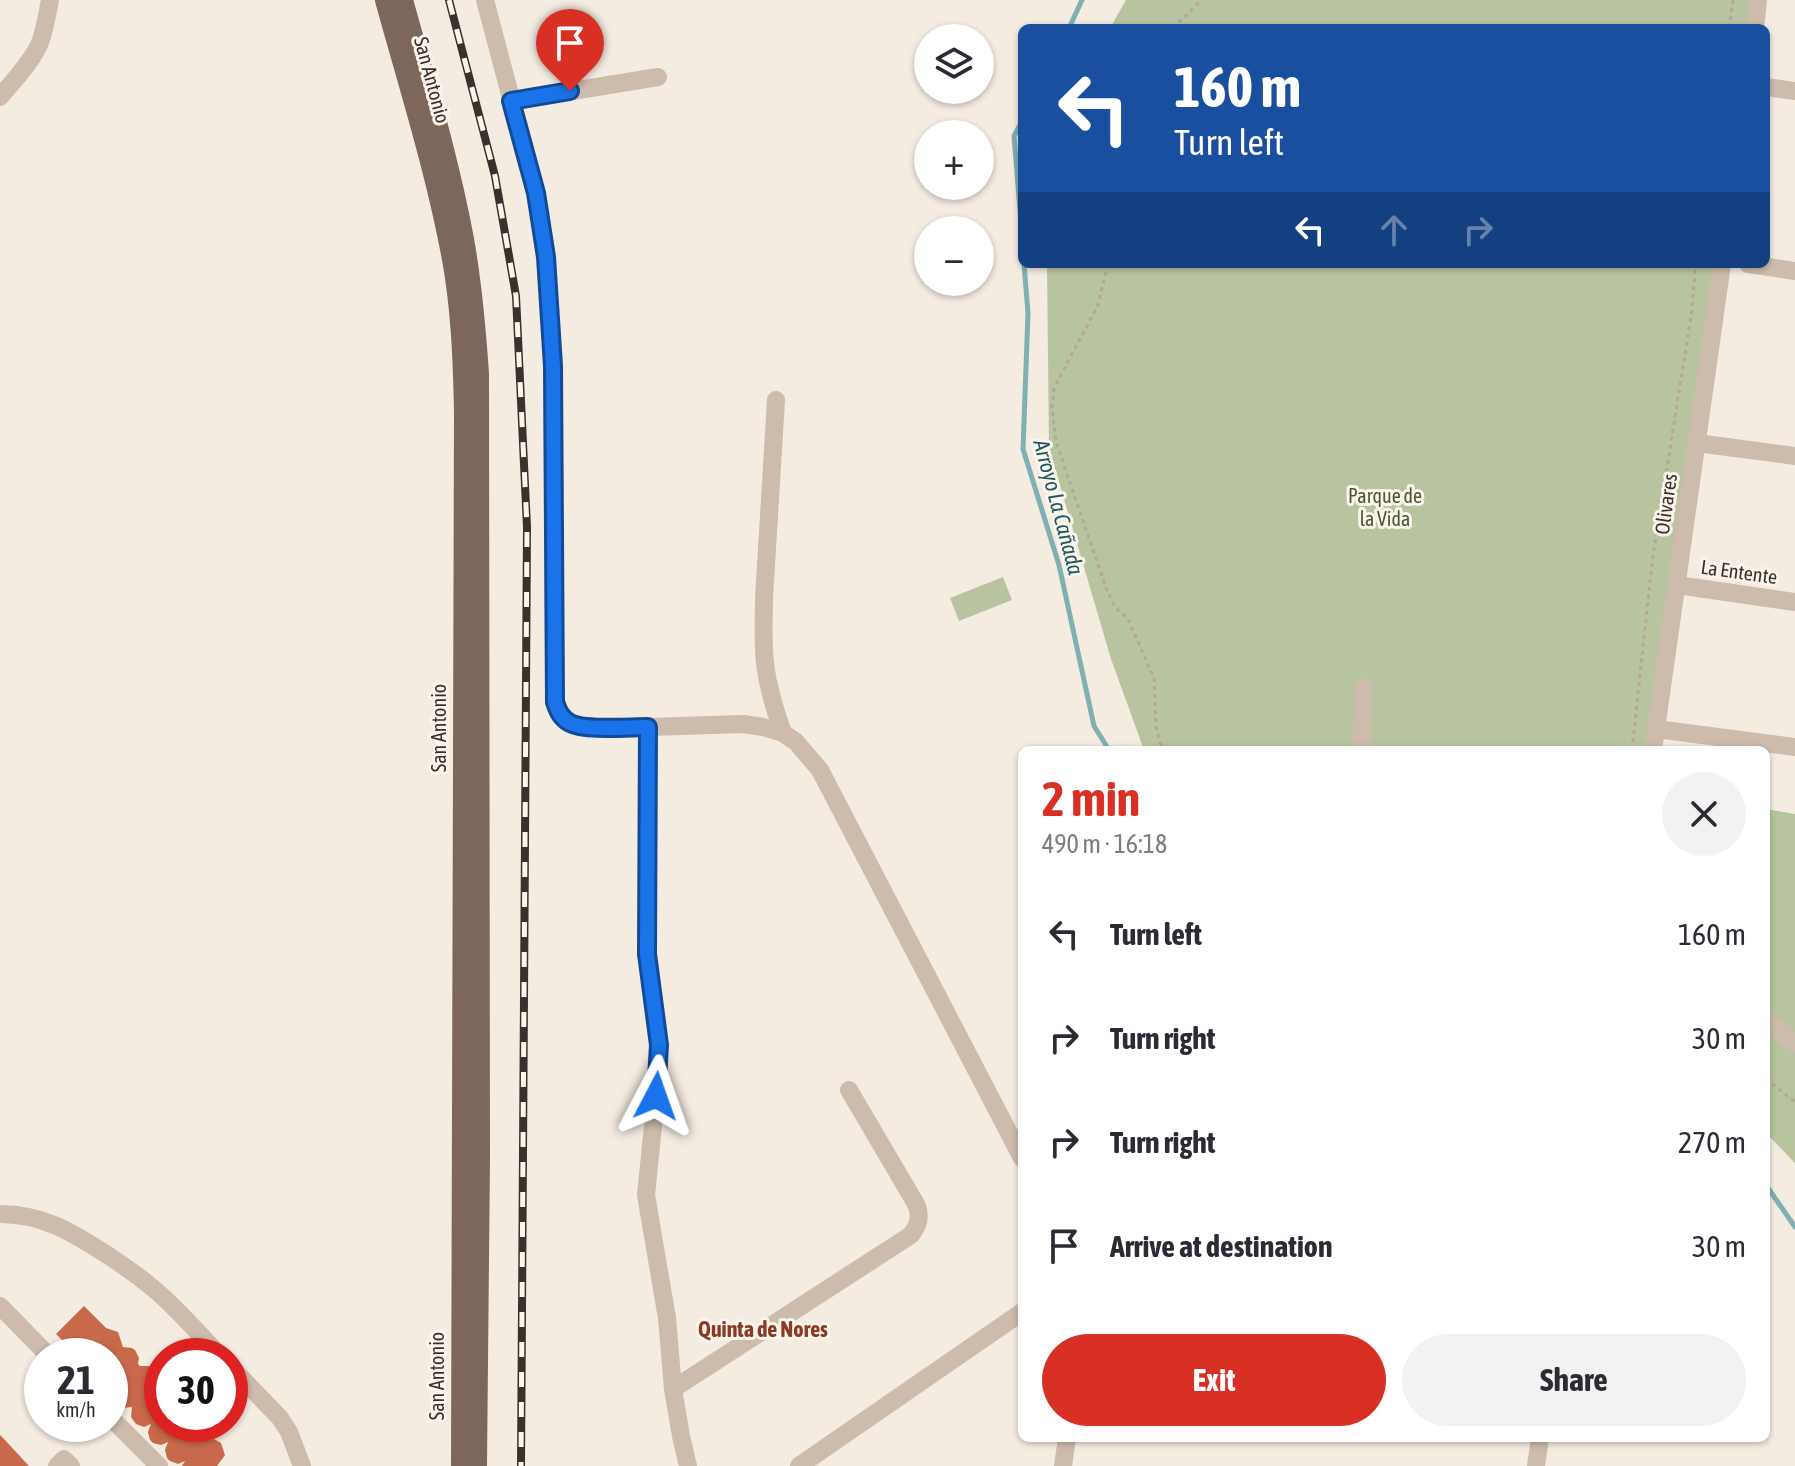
<!DOCTYPE html>
<meta charset="utf-8">
<style>
:root{--surface:#fff;--page:#f2f2f3;--text:#2b2b33;--muted:#7c7c81;--accent:#d93025}
body{margin:0;font-family:"Asap Condensed",sans-serif;background:var(--page);color:var(--text);height:100vh;display:flex;flex-direction:column;font-size:30px;white-space:nowrap}
*{box-sizing:border-box;margin:0}
p{font-size:26px;color:var(--muted)}
.icon{flex:none;width:44px;height:44px;fill:none;stroke:currentColor;stroke-width:2;stroke-linecap:round;stroke-linejoin:round}
.map{position:relative;flex:1;overflow:hidden}
.panel{position:absolute;left:1018px;top:746px;width:752px;height:696px;display:flex;flex-direction:column;background:var(--surface);border-radius:12px;box-shadow:0 2px 6px #0004}
.panel>*{flex:none}
.hud{position:absolute;left:1018px;top:24px;width:752px;height:244px;border-radius:12px;box-shadow:0 2px 6px #0004;background:#1a4fa0;color:#fff;overflow:hidden}
.controls{position:absolute;left:914px;top:24px;display:grid;gap:16px}
.controls a{display:grid;place-items:center;width:80px;height:80px;border-radius:50%;background:var(--surface);box-shadow:0 2px 6px #0004;font-size:40px}
.speed{position:absolute;left:24px;top:1338px;display:flex;gap:16px;font-size:40px;font-weight:700;text-align:center}
.speed>*{display:grid;place-content:center;width:104px;height:104px;border-radius:50%;background:var(--surface);box-shadow:0 2px 6px #0004;line-height:1}
.speed small{font-size:20px;font-weight:400}
.speed .limit{border:12px solid #d22;background:#fff;color:#111}
.pin{position:absolute;display:grid;place-items:center;width:68px;height:68px;color:#fff;margin:-82px -34px;border-radius:50% 50% 50% 0;rotate:-45deg;box-shadow:0 0 8px #0007}
.pin .icon{rotate:45deg}
.me{position:absolute;width:88px;margin:-44px;rotate:4deg;stroke-linejoin:round;filter:drop-shadow(0 0 6px #0008)}
.turn{display:flex;align-items:center;gap:28px;height:168px;padding:0 24px;font-size:36px}
.turn .icon{width:104px;height:104px;stroke-width:2.5}
.turn b{display:block;font-size:56px;line-height:68px}
.lanes{display:flex;align-items:center;height:76px;padding:0 24px;background:#0003;justify-content:center;gap:40px;direction:ltr}
.lanes .off{opacity:.35}
.round{display:grid;place-items:center;flex:none;width:84px;height:84px;border-radius:42px;background:var(--page)}
.overview{display:flex;align-items:center;justify-content:space-between;height:136px;padding:0 24px}
h1{font-size:48px;font-weight:700;line-height:60px;color:var(--accent)}
.primary-button{display:flex;gap:16px;margin-top:auto;padding:16px 24px}
.primary-button a{flex:1;height:92px;border-radius:48px;background:var(--accent);color:#fff;font-size:32px;font-weight:700;line-height:92px;text-align:center}
.primary-button a+a{background:var(--page);color:var(--text)}
ul{padding:0;list-style:none}
li{display:flex;align-items:center;gap:24px;height:104px;padding:0 24px}
li div{flex:1}
li b{display:block;font-size:30px}
li em{font-style:normal}
.map>svg:first-child{display:block}
</style>
<div class="map">
<svg width="1795" height="1466" viewBox="0 0 1795 1466">
<rect width="100%" height="100%" fill="#f4ebe1"/>
<g fill="#b8c4a0">
<polygon points="1126,0 1758,0 1755,28 1110,28"/>
<polygon points="1047,264 1722,264 1653,750 1144,750 1111,659 1049,448"/>
<polygon points="1003,577 1012,600 959,621 950,598"/>
<polygon points="1766,809 1795,814 1795,1163 1766,1133"/>
</g>
<g fill="none" stroke-linecap="round" stroke-linejoin="round">
<g stroke="#7fb0b2" stroke-width="5">
<polyline points="1069,28 1082,0"/>
<polyline points="1022,121 1014,136 1022,235"/>
<polyline points="1024,264 1028,313 1023,449 1059,565 1094,726 1109,750"/>
<polyline points="1766,1185 1795,1227"/>
</g>
</g>
<g fill="#c8694b">
<polygon points="84,1306 106,1328 118,1332 123,1347 132,1348 135,1350 139,1358 138,1364 140,1366 149,1366 155,1372 155,1382 157,1384 162,1384 162,1424 204,1424 208,1432 208,1440 214,1439 221,1443 225,1455 217,1466 182,1466 185,1461 178,1464 170,1461 167,1458 165,1450 168,1442 161,1445 153,1443 150,1440 148,1432 151,1424 144,1427 136,1424 131,1417 132,1407 122,1408 115,1403 113,1395 115,1390 110,1389 110,1356 78,1356 56,1334"/>
<polygon points="0,1435 4,1439 29,1466 0,1466"/>
</g>
<g fill="none" stroke-linecap="round" stroke-linejoin="round">
<g stroke="#b9a596" stroke-width="3" stroke-dasharray="4 4" stroke-linecap="butt">
<polyline points="1173,28 1202,0"/>
<polyline points="1729,28 1733,0"/>
<polyline points="1108,264 1098,305 1054,388 1052,407 1056,442 1108,593 1116,608 1128,619 1154,678 1156,726 1162,750"/>
<polyline points="1632,750 1652,563 1691,316 1696,264"/>
<polyline points="1766,1079 1795,1102"/>
</g>
<g stroke="#cdbbac" stroke-width="18">
<polyline points="485,0 536,193 546,257 553,366 554,686 558,712 572,724 584,727 648,727 744,724 763,727 783,733 796,742 820,770 1022,1158"/>
<polyline points="1755,28 1758,0"/>
<polyline points="1766,87 1795,91"/>
<path d="M0 97C13 81 30 64 39 45 45 31 47 15 50 0"/>
<polyline points="511,101 658,77"/>
<polyline points="1748,264 1795,271"/>
<path d="M776 400 764 598C764 622 762 647 766 670 769 692 776 713 783 733"/>
<polyline points="1697,443 1795,456"/>
<polyline points="1677,585 1795,602"/>
<polyline points="648,727 647,954 658,1031 659,1067 646,1195 667,1318 673,1389 681,1436 688,1466"/>
<polyline points="1656,729 1795,747"/>
<polyline points="1361,750 1364,687"/>
<polyline points="1653,750 1722,264"/>
<polyline points="1766,1019 1795,1044"/>
<path d="M0 1214C44 1214 73 1233 109 1256 124 1266 140 1277 154 1289 178 1309 199 1334 220 1356"/>
<polyline points="0,1306 49,1356"/>
<polyline points="230,1366 280,1418 289,1432 302,1466"/>
<path d="M673 1389 911 1235C919 1224 921 1216 916 1204L849 1090"/>
<polyline points="110,1417 159,1466"/>
<polyline points="57,1466 64,1459 71,1466"/>
<polyline points="799,1466 1022,1312"/>
<polyline points="1063,1466 1067,1438"/>
<polyline points="1536,1466 1540,1438"/>
</g>
<g stroke="#7d675c" stroke-width="20">
<path d="M385 0C408 84 435 169 451 254 461 306 463 360 464 413L461 1466"/>
<path d="M403 0C425 79 449 159 464 239 472 284 476 329 479 374L480 1156 477 1466"/>
</g>
<g stroke="#3b302b" stroke-width="8">
<polyline id="rail" points="449,0 495,176 516,296 527,527 521,1466"/>
</g>
<use href="#rail" stroke="#fbf5ee" stroke-width="5" stroke-dasharray="15" stroke-linecap="butt"/>
</g>
<g fill="none" stroke-linecap="round" stroke-linejoin="round">
<g stroke="#114b97" stroke-width="20">
<path id="route" d="M570 91 511 101 536 193 546 257 553 366 555 702C558 711 561 718 570 723 585 731 629 727 648 727L647 954 659 1045 656 1096"/>
</g>
<use href="#route" stroke="#1a73e8" stroke-width="14"/>
</g>
<g text-anchor="middle" stroke-width="6" stroke-linejoin="round" paint-order="stroke">
<g font-size="20" fill="#3b302b" stroke="#fbf5ee">
<text transform="translate(432 80) rotate(75)" y="7">San Antonio</text>
<text transform="translate(1666 504) rotate(-82)" y="7">Olivares</text>
<text transform="translate(1739 572) rotate(8)" y="7">La Entente</text>
<text transform="translate(439 728) rotate(-90)" y="7">San Antonio</text>
<text transform="translate(437 1376) rotate(-90)" y="7">San Antonio</text>
</g>
<g font-size="20" fill="#4a5a2e" stroke="#fbf5ee">
<text x="1385" y="503">Parque de<tspan x="1385" dy="23">la Vida</tspan></text>
</g>
<g font-size="22" font-style="italic" fill="#1f5a5e" stroke="#fbf5ee">
<text transform="translate(1059 507) rotate(75)" y="8">Arroyo La Cañada</text>
</g>
<g font-size="22" font-weight="bold" fill="#8c3b22" stroke="#fbf5ee">
<text x="763" y="1337">Quinta de Nores</text>
</g>
</g>
</svg>
<div class="controls">
<a><svg class="icon" aria-label="layers" viewBox="0 0 24 24"><path d="M12 4l9 5-9 5-9-5zM3 14l9 5 9-5"/></svg></a>
<a>+</a>
<a>−</a>
</div>
<div class="speed"><div>21<small>km/h</small></div><div class="limit">30</div></div>
<div class="pin" style="left:570px;top:91px;background:#d93025"><svg class="icon" aria-label="arrive" viewBox="0 0 24 24"><path d="M6 21V4h12l-3 4 3 4H6"/></svg></div>
<svg class="me" style="left:656px;top:1096px" viewBox="-20 -20 40 40"><path d="M0-17L14 15 0 8-14 15z" fill="#1a73e8" stroke="#fff" stroke-width="4"/></svg>
<div class="hud">
<div class="turn"><svg class="icon" aria-label="left" viewBox="0 0 24 24"><path d="M17 20v-9H6M10 6l-5 5 5 5"/></svg><div><b>160 m</b>Turn left</div></div>
<div class="lanes"><svg class="icon" aria-label="left" viewBox="0 0 24 24"><path d="M17 20v-9H6M10 6l-5 5 5 5"/></svg><svg class="icon off" aria-label="ahead" viewBox="0 0 24 24"><path d="M12 20V5M6 11l6-6 6 6"/></svg><svg class="icon off" aria-label="right" viewBox="0 0 24 24"><path d="M7 20v-9h11M14 6l5 5-5 5"/></svg></div>
</div>
<section class="panel">
<div class="overview"><div><h1>2 min</h1><p>490 m · 16:18</p></div><a class="round"><svg class="icon" aria-label="close" viewBox="0 0 24 24"><path d="M6 6l12 12M18 6L6 18"/></svg></a></div>
<ul>
<li><svg class="icon" aria-label="left" viewBox="0 0 24 24"><path d="M17 20v-9H6M10 6l-5 5 5 5"/></svg><div><b>Turn left</b></div><em>160 m</em></li>
<li><svg class="icon" aria-label="right" viewBox="0 0 24 24"><path d="M7 20v-9h11M14 6l5 5-5 5"/></svg><div><b>Turn right</b></div><em>30 m</em></li>
<li><svg class="icon" aria-label="right" viewBox="0 0 24 24"><path d="M7 20v-9h11M14 6l5 5-5 5"/></svg><div><b>Turn right</b></div><em>270 m</em></li>
<li><svg class="icon" aria-label="arrive" viewBox="0 0 24 24"><path d="M6 21V4h12l-3 4 3 4H6"/></svg><div><b>Arrive at destination</b></div><em>30 m</em></li>
</ul>
<div class="primary-button"><a>Exit</a><a>Share</a></div>
</section>
</div>
